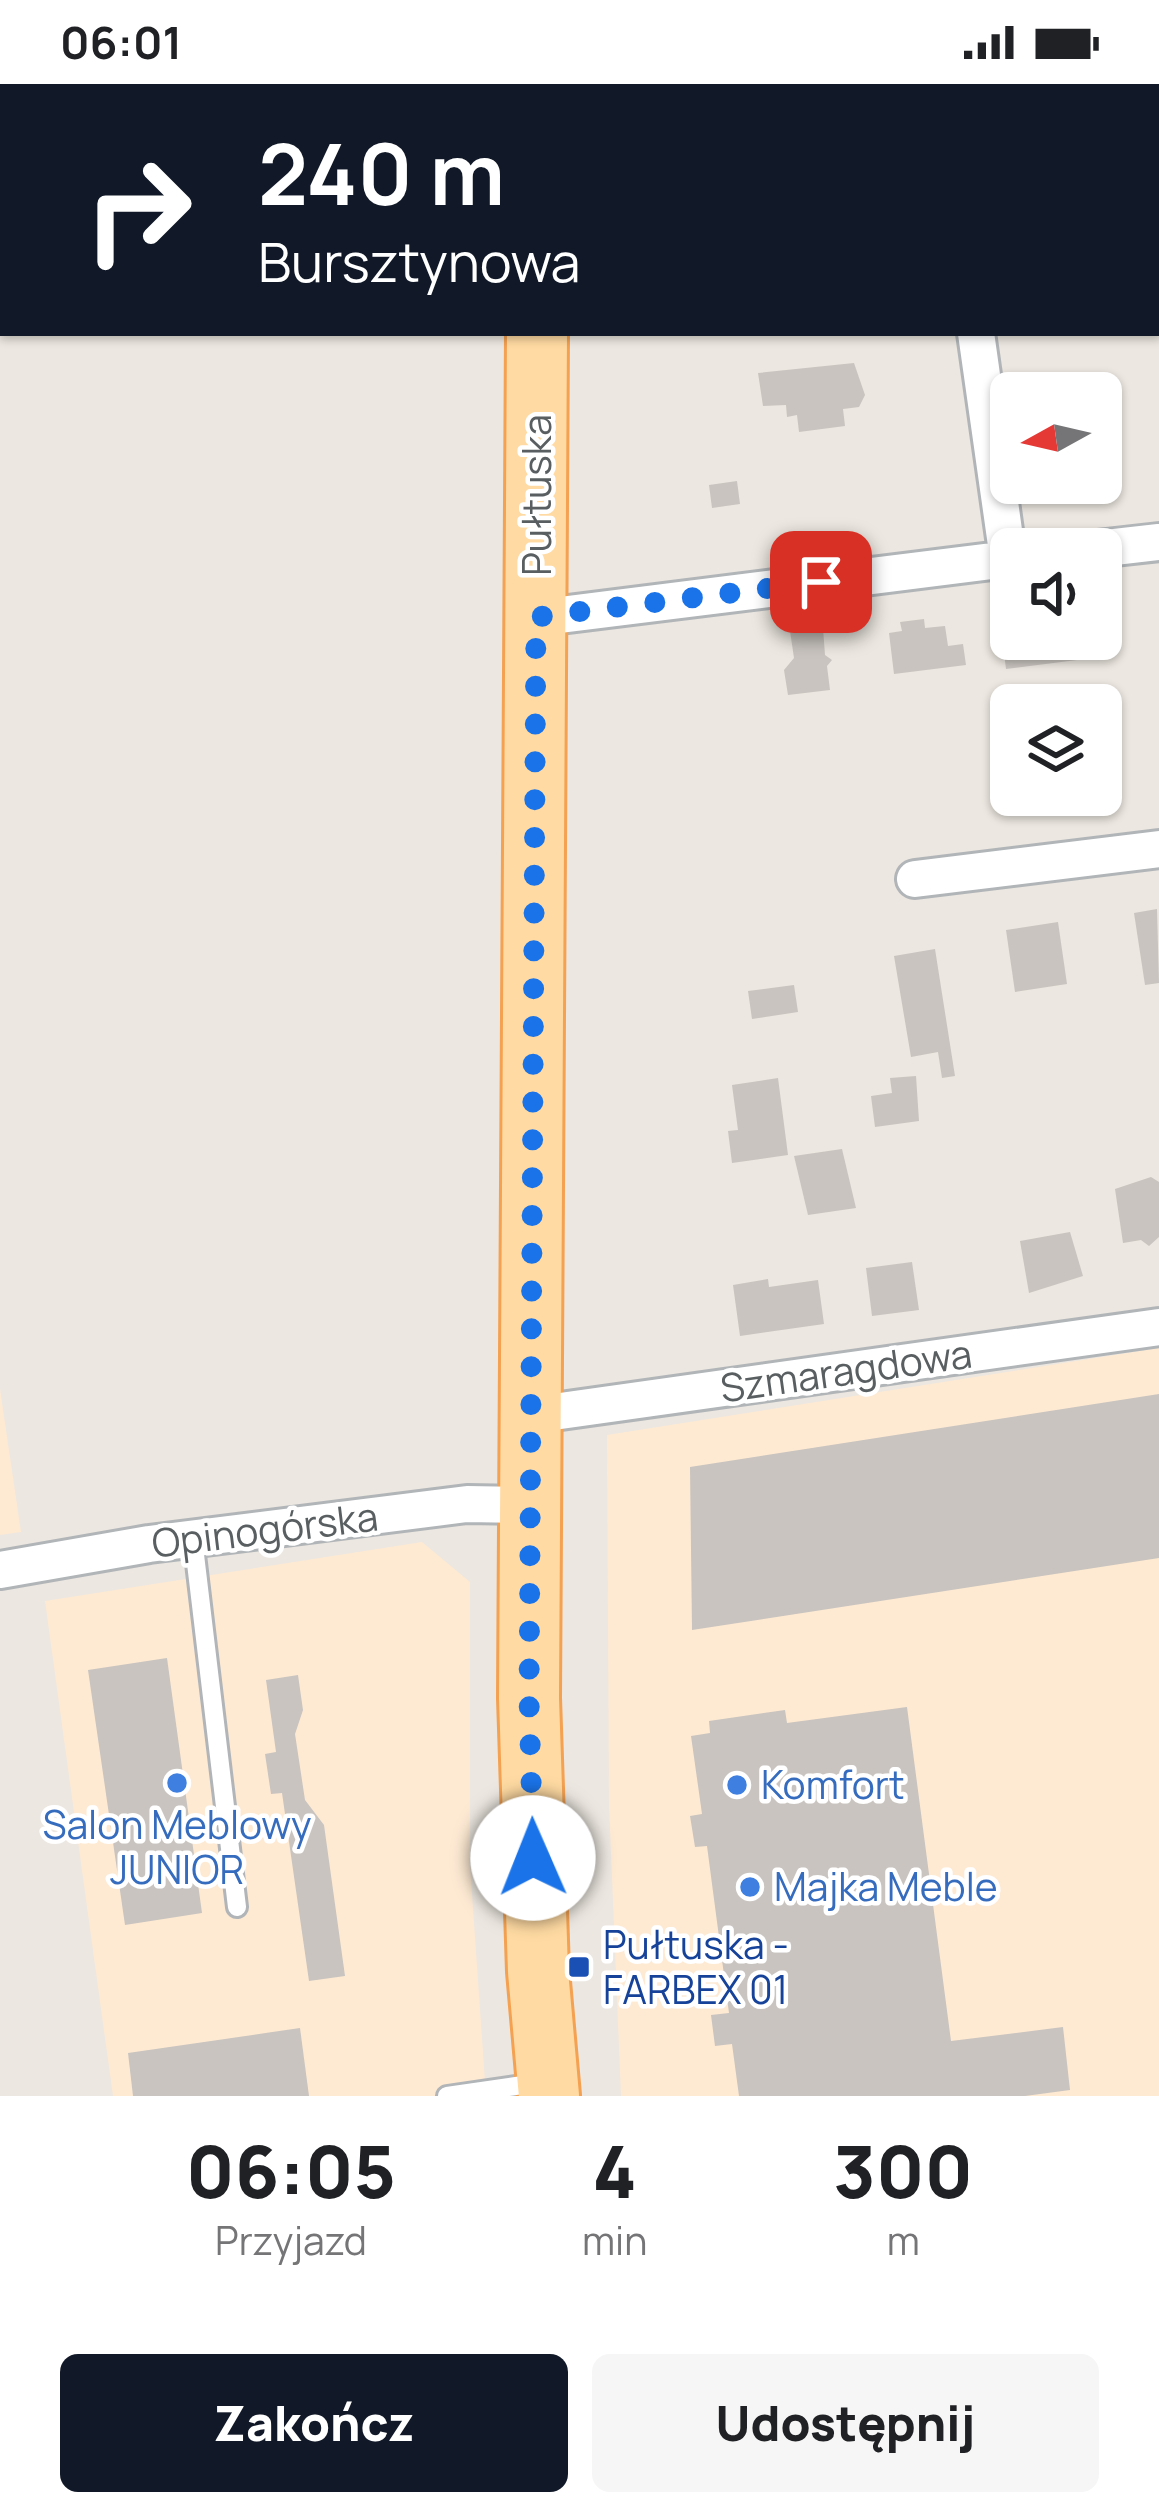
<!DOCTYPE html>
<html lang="pl">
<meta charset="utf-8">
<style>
:root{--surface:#fff;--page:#f6f6f6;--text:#202124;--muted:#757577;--accent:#111827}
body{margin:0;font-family:Manrope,sans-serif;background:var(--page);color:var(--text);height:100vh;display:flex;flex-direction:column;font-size:45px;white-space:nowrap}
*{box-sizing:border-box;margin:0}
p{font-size:39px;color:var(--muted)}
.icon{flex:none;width:66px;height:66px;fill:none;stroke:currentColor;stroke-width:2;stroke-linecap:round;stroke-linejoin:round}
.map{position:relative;height:2012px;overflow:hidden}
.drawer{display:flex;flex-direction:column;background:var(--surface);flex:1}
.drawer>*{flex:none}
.banner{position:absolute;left:0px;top:0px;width:1161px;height:252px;box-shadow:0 3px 9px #0004;background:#111827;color:#fff;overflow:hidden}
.needle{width:78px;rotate:262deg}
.controls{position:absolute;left:990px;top:288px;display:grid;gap:24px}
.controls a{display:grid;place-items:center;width:132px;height:132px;border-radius:18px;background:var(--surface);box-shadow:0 3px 9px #0004;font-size:60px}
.pin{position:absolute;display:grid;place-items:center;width:102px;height:102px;color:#fff;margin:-51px;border-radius:24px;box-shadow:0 6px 18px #0006}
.me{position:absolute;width:132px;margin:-66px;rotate:359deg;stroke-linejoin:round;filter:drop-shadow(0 0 9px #0008)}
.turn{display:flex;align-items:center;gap:42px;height:252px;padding:0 60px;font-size:54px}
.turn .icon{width:156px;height:156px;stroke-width:2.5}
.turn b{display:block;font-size:84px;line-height:102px}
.eta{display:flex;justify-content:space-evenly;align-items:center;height:204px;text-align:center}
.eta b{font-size:72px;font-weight:800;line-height:84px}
.cta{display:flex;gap:24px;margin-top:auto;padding:24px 60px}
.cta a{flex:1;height:138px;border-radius:18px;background:var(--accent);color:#fff;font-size:48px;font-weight:800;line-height:138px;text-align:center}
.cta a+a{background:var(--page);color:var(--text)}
.status{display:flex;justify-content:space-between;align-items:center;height:84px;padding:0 60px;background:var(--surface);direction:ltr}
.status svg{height:33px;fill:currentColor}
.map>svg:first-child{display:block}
</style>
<div class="status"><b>06:01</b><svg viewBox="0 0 49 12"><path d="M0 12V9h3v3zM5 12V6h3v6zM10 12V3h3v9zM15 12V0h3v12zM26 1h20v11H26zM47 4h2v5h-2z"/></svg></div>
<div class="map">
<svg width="1159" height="2012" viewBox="0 0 1159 2012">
<rect width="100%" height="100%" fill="#ece7e0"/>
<g fill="#feead3">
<polygon points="1159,1264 1159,2012 621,2012 609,1720 607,1351"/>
<polygon points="0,1305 21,1448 0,1451"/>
<polygon points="422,1458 470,1498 470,1781 486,2012 113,2012 45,1517"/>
</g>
<g fill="#c9c4bf">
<polygon points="854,279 865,311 859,323 843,325 845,342 799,348 797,331 787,333 786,321 763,322 758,289"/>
<polygon points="737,397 740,420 712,424 709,401"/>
<polygon points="924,535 925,544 945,542 948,562 963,560 966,581 894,590 889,549 902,547 900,538"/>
<polygon points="1011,535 1011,555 1091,555 1093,574 1006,585 1000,536"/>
<polygon points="823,544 825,571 832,576 827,582 830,606 788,611 784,586 794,574 790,547"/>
<polygon points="1157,825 1159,899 1145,901 1134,829"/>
<polygon points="1058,838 1067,900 1015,908 1006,846"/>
<polygon points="935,865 955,992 942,994 938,968 911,973 894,872"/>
<polygon points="794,901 798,928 752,935 748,907"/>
<polygon points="916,992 919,1037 875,1043 871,1012 892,1009 890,994"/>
<polygon points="778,994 788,1071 732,1079 728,1047 738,1046 732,1001"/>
<polygon points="842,1065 856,1124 808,1131 794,1072"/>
<polygon points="1151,1093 1159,1098 1159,1153 1149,1162 1141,1156 1123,1159 1115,1105"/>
<polygon points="1070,1148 1083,1192 1029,1209 1020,1157"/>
<polygon points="912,1178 919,1226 872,1232 866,1184"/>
<polygon points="768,1195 769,1203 818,1196 824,1240 740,1252 733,1201"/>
<polygon points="1159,1310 1159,1474 692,1546 690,1383"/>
<polygon points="167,1574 202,1829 125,1841 88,1586"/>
<polygon points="298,1591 303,1626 295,1650 305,1716 324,1741 345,1892 309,1897 282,1709 271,1710 265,1670 276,1668 266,1596"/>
<polygon points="907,1623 951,1957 1063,1943 1070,2006 1025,2012 739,2012 732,1960 715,1962 711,1931 729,1929 707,1762 695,1763 690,1732 702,1730 691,1652 710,1649 709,1637 785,1626 787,1639"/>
<polygon points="300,1944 309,2012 133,2012 128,1969"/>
</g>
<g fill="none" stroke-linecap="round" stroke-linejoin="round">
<g stroke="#b1b5b8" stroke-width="24">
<g id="service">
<polyline points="193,1454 237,1823"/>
<polyline points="447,2012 543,1998"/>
</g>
</g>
<g stroke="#b1b5b8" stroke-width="42">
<g id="minor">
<polyline points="1097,465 1159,458"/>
<polyline points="536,534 1008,475 976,249"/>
<polyline points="915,795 1159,765"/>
<polyline points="532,1331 1159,1243"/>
<polyline points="0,1486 149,1460 467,1420 532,1421"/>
</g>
</g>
<g stroke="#f4a151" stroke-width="66">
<g id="primary">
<polyline points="538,3 538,0"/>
<polyline points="537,249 529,1614 538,1887 549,2012"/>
</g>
</g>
<use href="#service" stroke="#fff" stroke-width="18"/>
<use href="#minor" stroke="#fff" stroke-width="36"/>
<use href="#primary" stroke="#ffdaa2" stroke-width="60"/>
</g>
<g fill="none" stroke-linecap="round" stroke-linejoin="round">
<polyline stroke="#1a73e8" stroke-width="21" stroke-dasharray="0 37.8" points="533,1774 529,1614 536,533 821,498"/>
</g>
<g fill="#3f7fe0" stroke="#fff" stroke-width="4.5">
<circle cx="177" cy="1699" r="12"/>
<circle cx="737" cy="1701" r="12"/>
<circle cx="750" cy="1803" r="12"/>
</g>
<rect fill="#1a4fb4" stroke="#fff" stroke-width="4.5" x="567" y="1871" width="24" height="24" rx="6"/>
<g text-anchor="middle" stroke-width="9" stroke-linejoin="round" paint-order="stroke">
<g font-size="39" fill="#595f61" stroke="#fff">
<text transform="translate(537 411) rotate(-90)" y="14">Pułtuska</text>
<text transform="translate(846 1287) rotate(-8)" y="14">Szmaragdowa</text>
<text transform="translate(265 1446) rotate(-7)" y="14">Opinogórska</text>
</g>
<g font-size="39" fill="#366cbe" stroke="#fff" text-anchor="start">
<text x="761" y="1715">Komfort</text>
<text x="177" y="1755" text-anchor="middle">Salon Meblowy<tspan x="177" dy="45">JUNIOR</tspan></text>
<text x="774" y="1817">Majka Meble</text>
</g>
<g font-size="39" fill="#164399" stroke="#fff" text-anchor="start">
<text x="603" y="1875">Pułtuska -<tspan x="603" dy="45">FARBEX 01</tspan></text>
</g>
</g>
</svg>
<div class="controls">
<a><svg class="needle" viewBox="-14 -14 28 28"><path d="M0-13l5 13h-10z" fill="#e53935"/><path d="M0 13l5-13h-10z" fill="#757577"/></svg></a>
<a><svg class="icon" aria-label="sound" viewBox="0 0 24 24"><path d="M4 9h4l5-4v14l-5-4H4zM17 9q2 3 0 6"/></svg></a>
<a><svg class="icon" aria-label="layers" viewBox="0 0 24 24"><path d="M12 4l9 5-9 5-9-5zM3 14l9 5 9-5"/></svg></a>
</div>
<div class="pin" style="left:821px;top:498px;background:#d93025"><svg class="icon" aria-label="arrive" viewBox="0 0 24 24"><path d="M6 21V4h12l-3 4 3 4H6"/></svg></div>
<svg class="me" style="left:533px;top:1774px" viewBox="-20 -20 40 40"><circle r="19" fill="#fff"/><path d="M0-13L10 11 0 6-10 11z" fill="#1a73e8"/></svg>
<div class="banner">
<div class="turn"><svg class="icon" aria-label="right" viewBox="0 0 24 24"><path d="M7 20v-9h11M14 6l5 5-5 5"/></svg><div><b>240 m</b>Bursztynowa</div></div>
</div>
</div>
<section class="drawer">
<div class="eta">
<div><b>06:05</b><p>Przyjazd</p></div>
<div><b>4</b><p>min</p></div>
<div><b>300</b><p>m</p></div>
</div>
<div class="cta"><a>Zakończ</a><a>Udostępnij</a></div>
</section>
